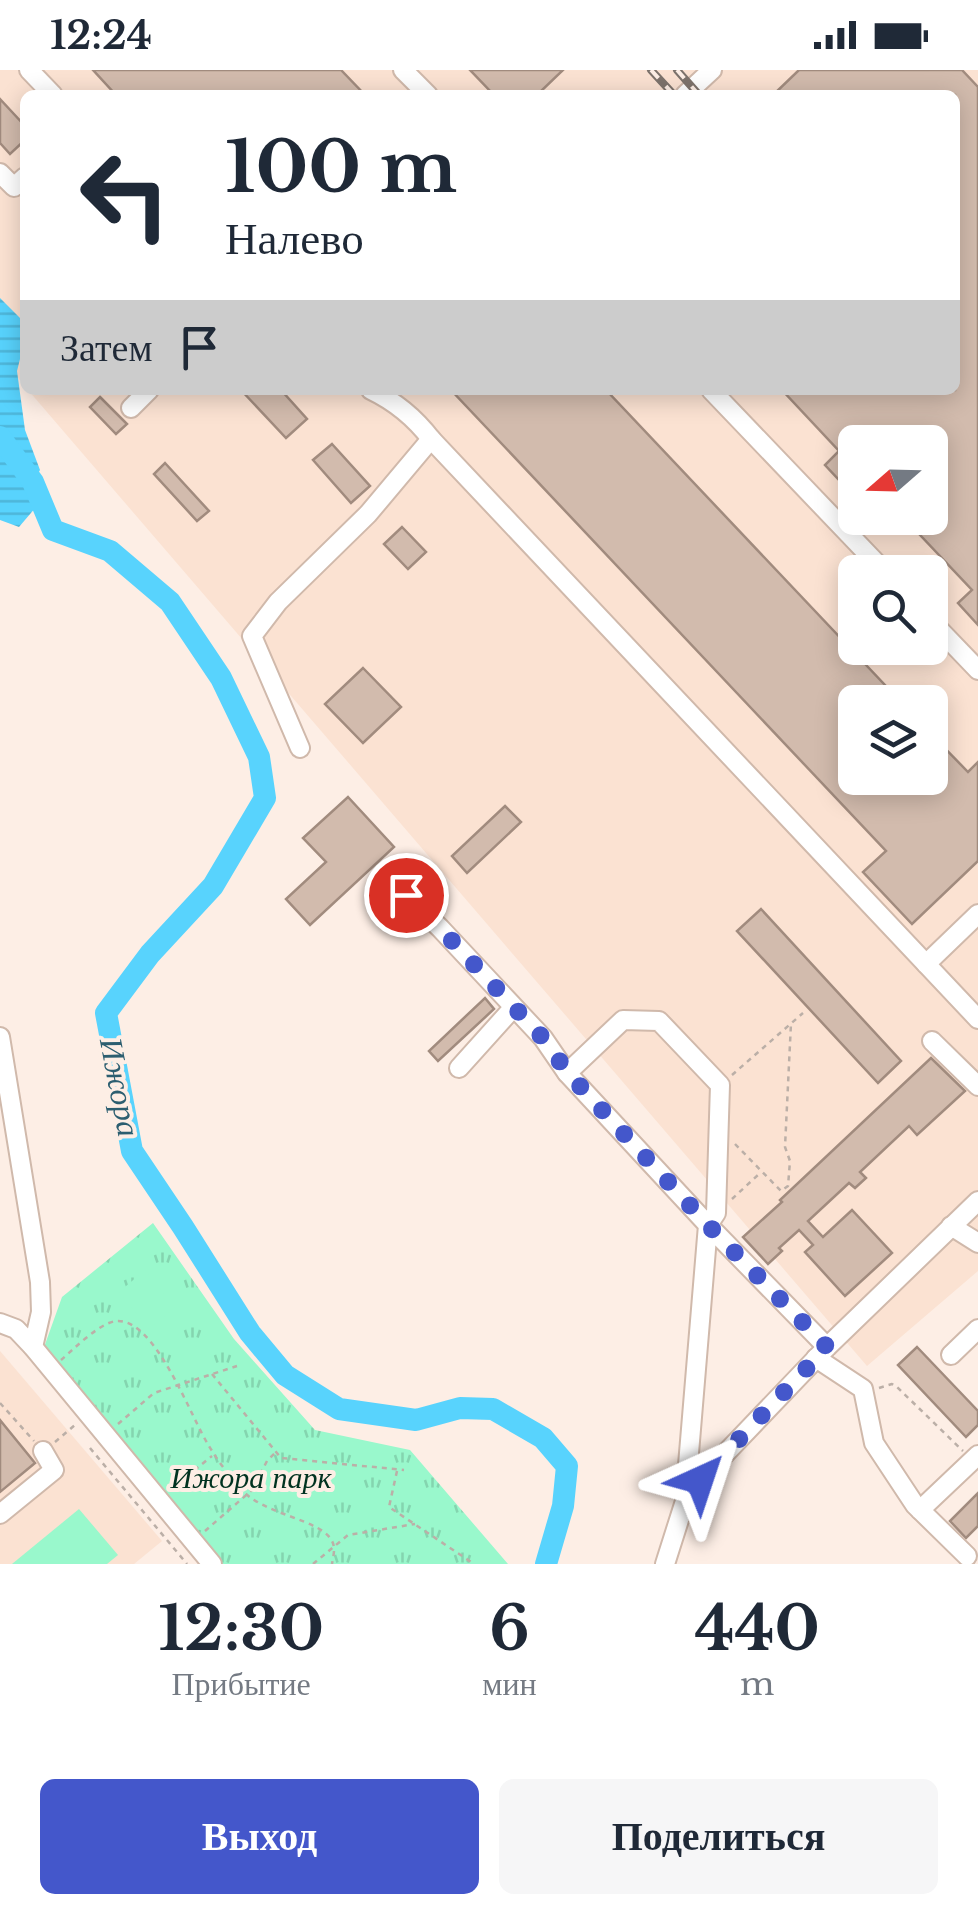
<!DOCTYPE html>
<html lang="ru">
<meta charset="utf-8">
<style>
:root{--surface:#fff;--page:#f6f6f7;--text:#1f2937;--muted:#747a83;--accent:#4457cb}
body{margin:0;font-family:"Libre Baskerville",serif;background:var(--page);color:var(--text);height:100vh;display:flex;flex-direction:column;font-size:38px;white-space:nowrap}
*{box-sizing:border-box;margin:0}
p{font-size:32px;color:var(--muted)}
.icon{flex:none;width:55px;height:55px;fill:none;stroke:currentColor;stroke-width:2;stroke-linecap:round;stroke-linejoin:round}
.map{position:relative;height:1494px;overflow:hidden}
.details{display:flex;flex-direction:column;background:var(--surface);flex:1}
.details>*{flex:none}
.guide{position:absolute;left:20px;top:20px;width:940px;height:305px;border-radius:15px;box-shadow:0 5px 25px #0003;background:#fff;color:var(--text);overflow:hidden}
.needle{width:65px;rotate:250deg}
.buttons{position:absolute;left:838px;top:355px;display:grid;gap:20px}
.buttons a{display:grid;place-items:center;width:110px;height:110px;border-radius:15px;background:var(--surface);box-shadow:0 5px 25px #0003;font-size:50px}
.pin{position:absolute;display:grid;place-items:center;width:85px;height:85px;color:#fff;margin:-42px;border:5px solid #fff;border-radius:50%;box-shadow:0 2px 10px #0007}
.me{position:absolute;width:110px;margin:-55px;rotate:42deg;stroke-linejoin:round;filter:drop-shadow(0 0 8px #0008)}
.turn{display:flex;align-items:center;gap:35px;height:210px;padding:0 40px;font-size:45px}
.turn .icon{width:130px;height:130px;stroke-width:2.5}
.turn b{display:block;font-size:70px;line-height:85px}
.then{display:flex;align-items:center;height:95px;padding:0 40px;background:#0003;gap:20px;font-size:38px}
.eta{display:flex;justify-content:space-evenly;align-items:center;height:170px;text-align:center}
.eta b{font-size:60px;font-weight:700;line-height:70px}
.primary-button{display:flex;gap:20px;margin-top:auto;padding:20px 40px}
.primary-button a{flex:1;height:115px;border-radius:15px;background:var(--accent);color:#fff;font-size:40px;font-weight:700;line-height:115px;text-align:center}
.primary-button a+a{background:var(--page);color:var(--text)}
.status{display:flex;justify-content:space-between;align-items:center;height:70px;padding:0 50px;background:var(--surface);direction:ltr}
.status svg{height:28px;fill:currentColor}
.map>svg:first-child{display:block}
</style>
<div class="status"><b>12:24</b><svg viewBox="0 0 49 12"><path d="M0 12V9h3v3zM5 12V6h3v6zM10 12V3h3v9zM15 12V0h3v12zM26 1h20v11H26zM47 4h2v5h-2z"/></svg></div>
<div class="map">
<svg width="978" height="1494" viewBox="0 0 978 1494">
<defs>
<pattern id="park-tufts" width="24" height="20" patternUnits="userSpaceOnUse" patternTransform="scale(2.5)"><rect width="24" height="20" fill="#99f8cc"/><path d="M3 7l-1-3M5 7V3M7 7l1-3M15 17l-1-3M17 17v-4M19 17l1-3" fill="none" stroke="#84d5af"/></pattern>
<pattern id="water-rules" width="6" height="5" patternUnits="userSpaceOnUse" patternTransform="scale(2.5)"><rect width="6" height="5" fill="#58d3fd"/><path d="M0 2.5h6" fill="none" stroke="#4db5d9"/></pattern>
</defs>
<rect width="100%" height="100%" fill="#fdeee5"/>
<g fill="#fbe2d2" fill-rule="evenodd">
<path d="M0 0H978V1201L867 1296 28 320H955V25H25V316L0 287ZM855 372H930V448H855ZM855 502H930V578H855ZM855 632H930V708H855Z"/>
<polygon points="0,1281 162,1471 134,1494 0,1494"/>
</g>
<polygon fill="url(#park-tufts)" points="153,1153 234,1269 315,1360 410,1380 508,1494 219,1494 43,1280 62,1227"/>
<g fill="#99f8cc">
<polygon points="145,1200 175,1238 149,1259 119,1222"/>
<polygon points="79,1439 118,1485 107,1494 12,1494"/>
</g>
<polygon fill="url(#water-rules)" points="0,228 21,249 23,277 17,301 25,360 40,400 33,412 42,430 19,457 0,450"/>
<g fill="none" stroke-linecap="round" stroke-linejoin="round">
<polyline stroke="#58d3fd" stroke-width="22" points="0,367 33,412 53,460 110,481 170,532 221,608 259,687 265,728 213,816 150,884 106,943 132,1081 183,1157 250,1263 285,1305 339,1339 416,1350 460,1338 493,1339 543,1368 567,1396 563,1436 546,1494"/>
</g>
<g fill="#d2bbad" stroke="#a18b7e" stroke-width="2.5">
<polygon points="93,0 341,0 365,25 116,25"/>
<polygon points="470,0 563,0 537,25 494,25"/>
<polygon points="799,0 962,0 978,17 978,555 958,533 972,520 904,448 930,448 930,372 855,372 855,427 825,395 839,381 782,320 955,320 955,25 773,25"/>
<polygon points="0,29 25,56 25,70 10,84 0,73"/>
<polygon points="241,320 281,320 307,349 286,368"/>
<polygon points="451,320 606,320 901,632 855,632 855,708 930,708 930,663 968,702 978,692 978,791 912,854 863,802 886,781"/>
<polygon points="100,327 127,354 116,364 90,337"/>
<polygon points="332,374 370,416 351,433 313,390"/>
<polygon points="165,393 209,441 197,451 154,404"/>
<polygon points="402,457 426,482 408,499 384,474"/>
<polygon points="363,598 401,637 363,673 325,634"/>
<polygon points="348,727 394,777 310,855 286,829 326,792 303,768"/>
<polygon points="505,736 521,752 467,803 452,786"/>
<polygon points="761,839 901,991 878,1013 737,861"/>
<polygon points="485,928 494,939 438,991 429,981"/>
<polygon points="931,988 965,1021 917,1065 909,1056 860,1102 866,1108 855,1118 849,1113 808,1151 823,1167 852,1140 892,1183 845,1226 805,1182 813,1175 799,1160 779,1178 782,1181 768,1194 743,1167 782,1132 780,1130"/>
<polygon points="917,1277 978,1341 978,1355 966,1367 898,1295"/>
<polygon points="0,1350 35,1393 0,1422"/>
<polygon points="978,1423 978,1456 966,1468 950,1451"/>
</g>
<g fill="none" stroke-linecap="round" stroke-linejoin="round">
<g stroke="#d0b9ab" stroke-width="22">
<g id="minor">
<polyline points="29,0 53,25"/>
<polyline points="403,0 428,25"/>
<polyline points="685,25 712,0"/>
<polyline points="0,103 14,117 25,107"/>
<path d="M371 320C396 332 415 348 431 369L978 949"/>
<polyline points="711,320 885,502"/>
<polyline points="131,338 149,320"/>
<polyline points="930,550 978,600"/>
<polyline points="300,678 252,566 278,532 368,444 431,369"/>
<polyline points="406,825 440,858 543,968 567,1003"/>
<polyline points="926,894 978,844"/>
<polyline points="0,967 40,1212 41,1242 33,1277"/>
<polyline points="932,971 978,1016"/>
<polyline points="459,998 513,938"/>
<polyline points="951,1156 978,1173"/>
<polyline points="0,1253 16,1259 33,1277 212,1494"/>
<polyline points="951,1285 978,1259"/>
<polyline points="816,1288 863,1319 874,1373 915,1435 967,1486"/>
<polyline points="685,1431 708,1155 716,1143 720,1015 659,951 623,950 567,1003 708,1155 827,1277"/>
<polyline points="920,1440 978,1385"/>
<polyline points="0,1444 54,1400 43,1381"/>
<polyline points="665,1494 685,1431 700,1410 827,1277 978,1131"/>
</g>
</g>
<g stroke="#bbafa7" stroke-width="2.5" stroke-dasharray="5 5" stroke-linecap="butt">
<polyline points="732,1005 803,943"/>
<polyline points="735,1074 781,1121 788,1116 790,1091 785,1077 791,953"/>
<polyline points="732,1129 759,1104"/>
<path d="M61 1290C74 1279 100 1252 117 1251 156 1249 191 1348 209 1376 218 1391 229 1406 241 1419 263 1445 321 1449 332 1471 336 1478 333 1487 332 1494"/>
<polyline points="212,1304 281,1388 404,1400"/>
<polyline points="879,1318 892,1314 896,1316 963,1381"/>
<polyline points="0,1333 34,1371"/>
<polyline points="118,1354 154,1323 237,1296"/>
<polyline points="55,1372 75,1355"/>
<polyline points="90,1378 187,1494"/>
<polyline points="397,1401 389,1437 474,1494"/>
<polyline points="171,1419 212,1386"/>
<polyline points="205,1461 252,1420 267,1391 275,1383"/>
<polyline points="313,1494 348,1465 415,1454"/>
</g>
<use href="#minor" stroke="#fff" stroke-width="18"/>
<g stroke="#7d736c" stroke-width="8">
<g id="rail">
<polyline points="651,0 674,25"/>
<polyline points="677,0 699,25"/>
</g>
</g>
<use href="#rail" stroke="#fdeee5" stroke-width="4" stroke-dasharray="11" stroke-linecap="butt"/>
</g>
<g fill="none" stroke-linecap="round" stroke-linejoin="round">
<polyline stroke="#4457cb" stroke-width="18" stroke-dasharray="0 32.4" points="406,825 440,858 543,968 568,1003 708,1155 827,1277 700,1410"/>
</g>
<g text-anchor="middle" stroke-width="8" stroke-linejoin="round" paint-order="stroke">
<g font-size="30" font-style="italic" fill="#003220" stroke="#fdeee5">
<text x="251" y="1418">Ижора парк</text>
</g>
<g font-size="32" font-style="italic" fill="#2c5e70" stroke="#fdeee5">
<text transform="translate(120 1017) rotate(79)" y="11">Ижора</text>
</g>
</g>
</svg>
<div class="buttons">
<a><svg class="needle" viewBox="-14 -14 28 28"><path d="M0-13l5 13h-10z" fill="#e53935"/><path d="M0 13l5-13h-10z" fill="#747a83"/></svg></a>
<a><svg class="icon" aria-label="search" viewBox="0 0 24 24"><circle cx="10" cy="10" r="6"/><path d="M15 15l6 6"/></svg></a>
<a><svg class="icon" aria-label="layers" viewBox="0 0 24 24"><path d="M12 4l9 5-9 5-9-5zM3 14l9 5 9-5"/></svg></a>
</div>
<div class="pin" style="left:406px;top:825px;background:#d93025"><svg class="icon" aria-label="arrive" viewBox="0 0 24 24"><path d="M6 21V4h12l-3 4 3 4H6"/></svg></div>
<svg class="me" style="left:700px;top:1410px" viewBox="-20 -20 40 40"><path d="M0-17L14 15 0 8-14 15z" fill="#4457cb" stroke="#fff" stroke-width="4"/></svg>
<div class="guide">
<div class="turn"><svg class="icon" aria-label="left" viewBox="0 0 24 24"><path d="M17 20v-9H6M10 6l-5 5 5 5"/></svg><div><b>100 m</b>Налево</div></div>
<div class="then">Затем<svg class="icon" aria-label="arrive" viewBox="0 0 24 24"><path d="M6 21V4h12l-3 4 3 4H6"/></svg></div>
</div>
</div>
<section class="details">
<div class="eta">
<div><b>12:30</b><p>Прибытие</p></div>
<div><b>6</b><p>мин</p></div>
<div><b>440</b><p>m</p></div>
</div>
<div class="primary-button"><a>Выход</a><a>Поделиться</a></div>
</section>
